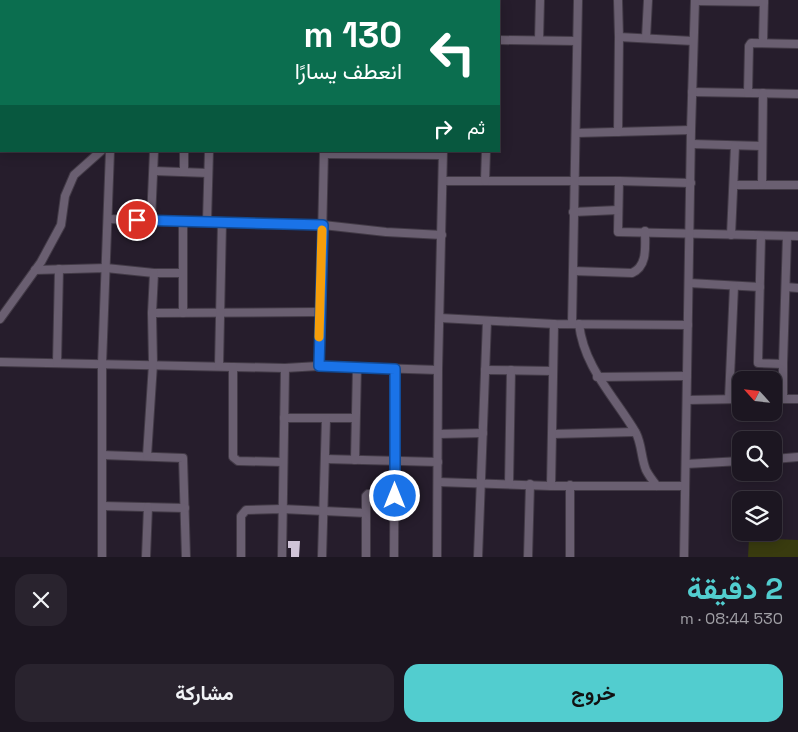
<!DOCTYPE html>
<html lang="ar">
<meta charset="utf-8">
<style>
:root{--surface:#1c1621;--page:#29232e;--text:#f1f3f6;--muted:#a09fa5;--line:#3a353f;--accent:#52cdcf}
body{margin:0;font-family:"Space Grotesk",Vazirmatn,sans-serif;background:var(--page);color:var(--text);direction:rtl;height:100vh;display:flex;flex-direction:column;font-size:19px;white-space:nowrap}
*{box-sizing:border-box;margin:0}
p{font-size:16px;color:var(--muted)}
.icon{flex:none;width:28px;height:28px;fill:none;stroke:currentColor;stroke-width:2;stroke-linecap:round;stroke-linejoin:round}
.map{position:relative;height:557px;overflow:hidden;direction:ltr}
.drawer{display:flex;flex-direction:column;background:var(--surface);flex:1}
.drawer>*{flex:none}
.top-card{position:absolute;left:0px;top:0px;width:500px;height:152px;box-shadow:0 2px 12px #0003,0 0 0 1px var(--line);direction:rtl;background:#0b6e4f;color:#fff;overflow:hidden}
.needle{width:32px;rotate:297deg}
.fabs{position:absolute;left:732px;top:371px;display:grid;gap:10px}
.fabs a{display:grid;place-items:center;width:50px;height:50px;border-radius:10px;background:var(--surface);box-shadow:0 2px 12px #0003,0 0 0 1px var(--line);font-size:25px}
.pin{position:absolute;display:grid;place-items:center;width:42px;height:42px;color:#fff;margin:-21px;border:2px solid #fff;border-radius:50%;box-shadow:0 1px 5px #0007}
.me{position:absolute;width:55px;margin:-28px;rotate:0deg;stroke-linejoin:round;filter:drop-shadow(0 0 4px #0008)}
.turn{display:flex;align-items:center;gap:18px;height:105px;padding:0 15px;font-size:22px}
.turn .icon{width:65px;height:65px;stroke-width:2.5}
.turn b{display:block;font-size:35px;line-height:42px}
.then{display:flex;align-items:center;height:48px;padding:0 15px;background:#0003;gap:10px;font-size:19px}
.round{display:grid;place-items:center;flex:none;width:52px;height:52px;border-radius:15px;background:var(--page)}
.head{display:flex;align-items:center;justify-content:space-between;height:85px;padding:0 15px}
h1{font-size:30px;font-weight:700;line-height:38px;color:var(--accent)}
.primary-button{display:flex;gap:10px;margin-top:auto;padding:10px 15px}
.primary-button a{flex:1;height:58px;border-radius:15px;background:var(--accent);color:#111;font-size:20px;font-weight:700;line-height:58px;text-align:center}
.primary-button a+a{background:var(--page);color:var(--text)}
.map>svg:first-child{display:block}
</style>
<div class="map">
<svg width="798" height="557" viewBox="0 0 798 557">
<rect width="100%" height="100%" fill="#261d2c"/>
<polygon fill="#393b0f" points="749,538 798,540 798,557 748,557"/>
<polygon fill="#d0c4d8" points="288,541 300,541 299,557 291,557 291,548 288,548"/>
<g fill="none" stroke-linecap="round" stroke-linejoin="round">
<g stroke="#423a46" stroke-width="10">
<g id="street">
<polyline points="618,0 619,37 618,132"/>
<polyline points="111,1 111,0"/>
<polyline points="189,1 190,0"/>
<polyline points="252,1 252,0"/>
<polyline points="280,1 280,0"/>
<polyline points="327,1 327,0"/>
<polyline points="366,1 367,0"/>
<polyline points="407,1 407,0"/>
<polyline points="447,1 447,0"/>
<polyline points="489,1 489,0"/>
<polyline points="695,1 764,2"/>
<polyline points="619,37 693,41"/>
<polyline points="646,38 648,0"/>
<polyline points="499,40 577,41"/>
<polyline points="539,40 540,0"/>
<polyline points="763,42 764,0"/>
<polyline points="692,92 798,94"/>
<polyline points="748,93 749,46 751,43 798,44"/>
<polyline points="0,128 1,128"/>
<polyline points="576,133 691,130"/>
<polyline points="692,144 762,146"/>
<polyline points="324,154 442,155"/>
<polyline points="154,171 208,173"/>
<polyline points="184,172 184,151"/>
<polyline points="443,181 619,181 691,183"/>
<polyline points="485,181 486,151"/>
<polyline points="619,181 618,232 798,236"/>
<polyline points="734,185 798,185"/>
<polyline points="762,185 763,93"/>
<polyline points="573,212 618,210"/>
<polyline points="108,219 323,225 386,232 442,235"/>
<polyline points="151,220 154,151"/>
<polyline points="207,221 209,151"/>
<polyline points="731,235 735,146"/>
<polyline points="761,236 758,363 783,364"/>
<polyline points="35,270 106,268 154,273 182,273"/>
<path d="M573 271 632 273C648 266 645 246 645 231"/>
<polyline points="689,283 760,287"/>
<polyline points="786,287 798,288"/>
<polyline points="152,313 320,312"/>
<polyline points="183,313 183,221"/>
<polyline points="440,318 554,324 688,325"/>
<polyline points="0,319 41,262 61,225 65,196 74,175 101,151"/>
<polyline points="572,324 578,0"/>
<path d="M579 324C584 368 615 397 636 433 642 445 641 458 646 470 649 476 653 481 657 486"/>
<polyline points="0,362 285,368 319,366 438,370"/>
<polyline points="57,363 59,269"/>
<polyline points="219,366 222,222"/>
<polyline points="319,366 324,151"/>
<polyline points="233,367 233,457 238,461 283,462"/>
<polyline points="485,370 553,371"/>
<polyline points="597,377 687,376"/>
<polyline points="729,399 734,286"/>
<polyline points="774,399 798,399"/>
<polyline points="783,399 783,364 787,236"/>
<polyline points="687,400 741,399"/>
<polyline points="284,418 355,418"/>
<polyline points="438,434 483,433"/>
<polyline points="552,434 635,432"/>
<polyline points="102,455 183,458 186,557"/>
<polyline points="147,456 153,364 152,313 154,273"/>
<polyline points="325,459 438,462"/>
<polyline points="774,459 798,457"/>
<polyline points="355,460 357,367"/>
<polyline points="686,464 741,461"/>
<polyline points="438,482 551,486 685,486"/>
<polyline points="509,484 511,370"/>
<polyline points="570,485 570,557"/>
<polyline points="551,486 554,324"/>
<polyline points="102,506 185,508"/>
<polyline points="102,557 102,364 110,151"/>
<polyline points="146,557 148,507"/>
<polyline points="241,557 241,516 246,510 282,509 366,513"/>
<polyline points="282,557 285,368"/>
<polyline points="322,557 326,419"/>
<polyline points="366,557 366,496 368,494 395,497"/>
<polyline points="394,557 395,369"/>
<polyline points="437,557 438,370 443,151"/>
<polyline points="478,557 487,321"/>
<polyline points="528,557 530,484"/>
<polyline points="684,557 691,130 695,0"/>
</g>
</g>
<use href="#street" stroke="#6a5f71" stroke-width="8"/>
</g>
<g fill="none" stroke-linecap="round" stroke-linejoin="round">
<g stroke="#114b97" stroke-width="12">
<polyline id="route" points="137,220 323,225 319,366 395,369 395,496"/>
</g>
<use href="#route" stroke="#1a73e8" stroke-width="9"/>
<polyline stroke="#f59e0b" stroke-width="9" points="319,337 322,230"/>
</g>
</svg>
<div class="fabs">
<a><svg class="needle" viewBox="-14 -14 28 28"><path d="M0-13l5 13h-10z" fill="#e53935"/><path d="M0 13l5-13h-10z" fill="#a09fa5"/></svg></a>
<a><svg class="icon" aria-label="search" viewBox="0 0 24 24"><circle cx="10" cy="10" r="6"/><path d="M15 15l6 6"/></svg></a>
<a><svg class="icon" aria-label="layers" viewBox="0 0 24 24"><path d="M12 4l9 5-9 5-9-5zM3 14l9 5 9-5"/></svg></a>
</div>
<div class="pin" style="left:137px;top:220px;background:#d93025"><svg class="icon" aria-label="arrive" viewBox="0 0 24 24"><path d="M6 21V4h12l-3 4 3 4H6"/></svg></div>
<svg class="me" style="left:395px;top:496px" viewBox="-20 -20 40 40"><circle r="17" fill="#1a73e8" stroke="#fff" stroke-width="3"/><path d="M0-11L8 9 0 5-8 9z" fill="#fff"/></svg>
<div class="top-card">
<div class="turn"><svg class="icon" aria-label="left" viewBox="0 0 24 24"><path d="M17 20v-9H6M10 6l-5 5 5 5"/></svg><div><b>130 m</b>انعطف يسارًا</div></div>
<div class="then">ثم<svg class="icon" aria-label="right" viewBox="0 0 24 24"><path d="M7 20v-9h11M14 6l5 5-5 5"/></svg></div>
</div>
</div>
<section class="drawer">
<div class="head"><div><h1>2 دقيقة</h1><p>530 m · 08:44</p></div><a class="round"><svg class="icon" aria-label="close" viewBox="0 0 24 24"><path d="M6 6l12 12M18 6L6 18"/></svg></a></div>
<div class="primary-button"><a>خروج</a><a>مشاركة</a></div>
</section>
